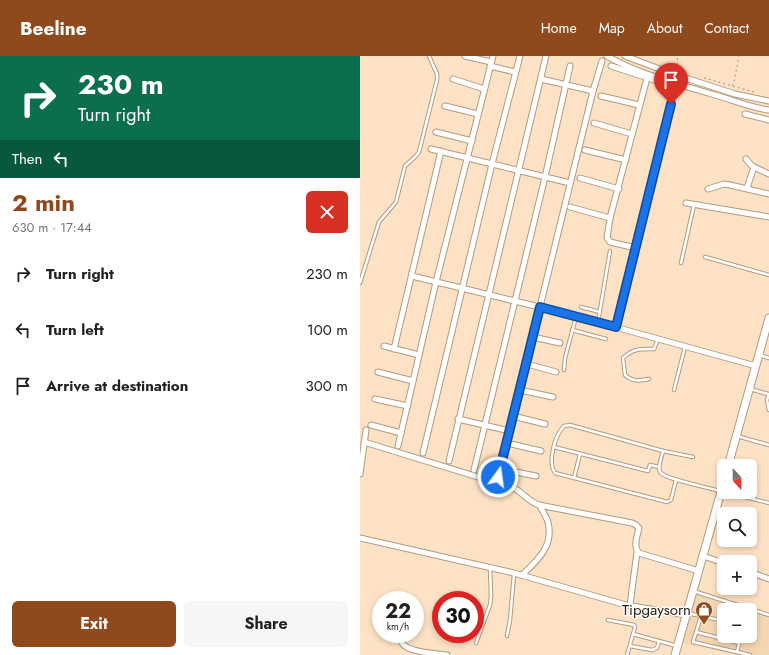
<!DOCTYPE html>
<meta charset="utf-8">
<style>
:root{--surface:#fff;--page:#f6f6f6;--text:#222;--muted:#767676;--accent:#8e4a1c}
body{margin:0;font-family:Jost,sans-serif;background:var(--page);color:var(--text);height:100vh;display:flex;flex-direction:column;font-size:15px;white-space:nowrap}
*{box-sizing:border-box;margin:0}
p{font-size:13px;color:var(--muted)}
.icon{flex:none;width:22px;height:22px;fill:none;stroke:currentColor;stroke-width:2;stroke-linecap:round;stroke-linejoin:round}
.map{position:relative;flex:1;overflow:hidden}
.side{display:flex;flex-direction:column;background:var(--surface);width:360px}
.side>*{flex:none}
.banner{background:#0b6e4f;color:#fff;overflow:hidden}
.needle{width:26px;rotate:159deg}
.controls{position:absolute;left:357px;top:403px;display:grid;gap:8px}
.controls a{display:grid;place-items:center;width:40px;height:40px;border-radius:6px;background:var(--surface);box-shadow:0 2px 6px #0003;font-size:20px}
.speed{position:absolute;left:12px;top:535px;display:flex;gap:8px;font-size:20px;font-weight:700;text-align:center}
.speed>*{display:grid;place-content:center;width:52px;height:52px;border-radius:50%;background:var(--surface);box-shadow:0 2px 6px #0003;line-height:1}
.speed small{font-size:10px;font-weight:400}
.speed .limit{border:6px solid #d22;background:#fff;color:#111}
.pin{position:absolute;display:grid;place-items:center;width:34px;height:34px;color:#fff;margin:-41px -17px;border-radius:50% 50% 50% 0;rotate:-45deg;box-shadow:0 0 4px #0007}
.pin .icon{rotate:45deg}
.me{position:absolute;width:44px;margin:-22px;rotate:14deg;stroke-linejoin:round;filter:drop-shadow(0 0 3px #0008)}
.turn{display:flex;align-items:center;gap:14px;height:84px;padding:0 12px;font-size:18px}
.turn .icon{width:52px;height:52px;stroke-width:2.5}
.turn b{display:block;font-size:28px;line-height:34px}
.then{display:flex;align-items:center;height:38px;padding:0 12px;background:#0003;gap:8px;font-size:15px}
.round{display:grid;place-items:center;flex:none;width:42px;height:42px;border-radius:6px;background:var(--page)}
.summary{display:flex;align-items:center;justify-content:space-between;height:68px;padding:0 12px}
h1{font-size:24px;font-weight:700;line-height:30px;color:var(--accent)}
.action{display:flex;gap:8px;margin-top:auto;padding:8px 12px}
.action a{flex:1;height:46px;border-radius:6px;background:var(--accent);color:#fff;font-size:16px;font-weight:700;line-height:46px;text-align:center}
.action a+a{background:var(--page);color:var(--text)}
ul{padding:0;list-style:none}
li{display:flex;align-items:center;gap:12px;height:56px;padding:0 12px}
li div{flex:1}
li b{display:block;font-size:15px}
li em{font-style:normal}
header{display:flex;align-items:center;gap:24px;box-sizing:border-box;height:56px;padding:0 20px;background:var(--accent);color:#fff}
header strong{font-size:19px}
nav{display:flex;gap:22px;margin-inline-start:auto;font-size:14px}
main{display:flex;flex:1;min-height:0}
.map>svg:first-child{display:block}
</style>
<header>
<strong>Beeline</strong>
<nav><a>Home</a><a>Map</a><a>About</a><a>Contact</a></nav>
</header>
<main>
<section class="side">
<div class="banner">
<div class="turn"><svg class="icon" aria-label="right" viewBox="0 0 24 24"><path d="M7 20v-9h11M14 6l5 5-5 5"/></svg><div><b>230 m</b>Turn right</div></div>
<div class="then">Then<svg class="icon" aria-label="left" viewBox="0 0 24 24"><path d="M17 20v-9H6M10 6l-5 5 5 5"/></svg></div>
</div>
<div class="summary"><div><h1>2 min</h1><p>630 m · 17:44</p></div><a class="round" style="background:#d93025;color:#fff"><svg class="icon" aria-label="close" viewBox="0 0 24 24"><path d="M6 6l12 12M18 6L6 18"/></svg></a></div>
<ul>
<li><svg class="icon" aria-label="right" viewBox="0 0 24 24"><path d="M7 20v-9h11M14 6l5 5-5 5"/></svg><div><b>Turn right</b></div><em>230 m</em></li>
<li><svg class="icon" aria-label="left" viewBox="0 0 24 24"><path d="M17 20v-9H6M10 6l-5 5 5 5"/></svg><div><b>Turn left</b></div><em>100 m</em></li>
<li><svg class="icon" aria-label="arrive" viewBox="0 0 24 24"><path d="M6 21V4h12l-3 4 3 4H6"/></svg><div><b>Arrive at destination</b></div><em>300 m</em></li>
</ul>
<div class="action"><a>Exit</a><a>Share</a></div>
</section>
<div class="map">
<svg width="409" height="599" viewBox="0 0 409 599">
<rect width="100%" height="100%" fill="#fde2c5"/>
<path fill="#f5d6b3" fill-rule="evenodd" d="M334 532 409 558V599H376L319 586ZM364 554H390V580H364Z"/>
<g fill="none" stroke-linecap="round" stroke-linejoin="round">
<g stroke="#b29a7e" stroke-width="4.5">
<g id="service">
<polyline points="345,201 409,219"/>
<polyline points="321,207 334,149"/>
<polyline points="0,227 19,166 36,146 45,110 56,100 59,96 77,24 77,18 69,0"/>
<polyline points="221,251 240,256"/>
<polyline points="238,266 250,195"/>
<polyline points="212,274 246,283"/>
<polyline points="399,299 409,302"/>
<polyline points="204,314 205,302 216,261"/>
<path d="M289 323C279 325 273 326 265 319L263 302C274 292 281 293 294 293L298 283"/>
<polyline points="390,333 408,338"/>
<polyline points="314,334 325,291"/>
<polyline points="409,338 407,344 409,354"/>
<polyline points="377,380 409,389"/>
<polyline points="194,391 288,415 290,409 299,411"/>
<path d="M303 395C302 401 297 411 300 416 304 423 350 432 360 435"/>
<polyline points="390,418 395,420"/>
<polyline points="214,422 220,398"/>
<path d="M316 424 311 444 307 446 199 418 195 417C187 406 195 379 204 370L210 369 303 395 333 401"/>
<polyline points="365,436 409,447"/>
<polyline points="333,535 409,559"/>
<polyline points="327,557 364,565"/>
<polyline points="341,560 333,586 377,596 381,580"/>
<polyline points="248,564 274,569 275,571 267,599"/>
<polyline points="336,576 379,587"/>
<polyline points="273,578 317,590"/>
<polyline points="147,580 150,564 154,518"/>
<polyline points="116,587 130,549 131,540 130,512"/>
<polyline points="270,590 292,594 297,592 299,585"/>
<polyline points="377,596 390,599"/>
</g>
</g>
<g stroke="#b29a7e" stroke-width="7">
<g id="minor">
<polyline points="105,0 131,6"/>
<path d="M247 0C280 19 319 28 355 39 373 44 391 52 409 54"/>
<polyline points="265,0 310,17 375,38 409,45"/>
<polyline points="130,10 155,16"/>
<polyline points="251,10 313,30 314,34 256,271"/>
<polyline points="93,23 124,33"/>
<polyline points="181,23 233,35"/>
<polyline points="241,40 279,49"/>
<polyline points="85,50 118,58"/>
<polyline points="385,58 409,64"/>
<polyline points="234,67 272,78"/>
<polyline points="76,76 112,85"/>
<polyline points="71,93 210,127"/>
<polyline points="225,94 266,104"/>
<polyline points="386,103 392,110 409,118"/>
<polyline points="220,122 259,133"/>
<polyline points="387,132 394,111"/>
<polyline points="348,133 364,128 370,129 409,138"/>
<polyline points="326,147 409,161"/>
<polyline points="210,151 250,162"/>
<polyline points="276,192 250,186 247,182 250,162 287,22"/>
<polyline points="52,220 208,258 396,310"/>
<polyline points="173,281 200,287"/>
<polyline points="24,290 59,299"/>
<polyline points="34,293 81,95"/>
<polyline points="167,308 196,316"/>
<polyline points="18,316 53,325"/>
<polyline points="160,334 193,341"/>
<polyline points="15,343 48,350"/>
<polyline points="153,360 185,368"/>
<polyline points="98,363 150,375"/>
<polyline points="11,369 41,377"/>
<path d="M4 386 154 432C163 437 169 446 179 449L272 467 276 469 279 472C277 480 273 491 279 497L339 515"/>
<polyline points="147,387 181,395"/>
<polyline points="38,390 76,226 133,0"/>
<polyline points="63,397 132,108 160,0"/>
<polyline points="89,405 186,0"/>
<polyline points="140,413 176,420"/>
<polyline points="114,414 185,121 210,10"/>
<polyline points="0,418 6,374"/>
<polyline points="138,421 233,35 242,5"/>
<polyline points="0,482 154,517 266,549 326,559"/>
<polyline points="343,500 364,507"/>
<polyline points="390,516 409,523"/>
<path d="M162 519C178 504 194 490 188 466 186 460 182 454 179 449"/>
<polyline points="270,549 277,496"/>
<path d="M40 578C40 581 40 585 42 587 47 596 77 598 87 599"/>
</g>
</g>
<g stroke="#b29a7e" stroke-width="9">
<g id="secondary">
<polyline points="368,410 409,262"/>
<polyline points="315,599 364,425"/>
</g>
</g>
<g stroke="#a5917c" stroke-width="1" stroke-dasharray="2 3" stroke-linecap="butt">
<polyline points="316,14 318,0"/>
<polyline points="344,22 397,37"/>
<polyline points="372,30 374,26 379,0"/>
</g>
<use href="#service" stroke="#fff" stroke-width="2.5"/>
<use href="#minor" stroke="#fff" stroke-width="5"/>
<use href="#secondary" stroke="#fff" stroke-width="7"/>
</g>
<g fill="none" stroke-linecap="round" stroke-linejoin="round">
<g stroke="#114b97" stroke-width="10">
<polyline id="route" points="138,421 180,251 256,271 311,48"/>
</g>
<use href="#route" stroke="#1a73e8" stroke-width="7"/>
</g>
<defs>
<g id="shop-pin" transform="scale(0.9)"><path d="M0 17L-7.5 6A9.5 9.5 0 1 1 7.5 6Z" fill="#8e4a1c" stroke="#fff"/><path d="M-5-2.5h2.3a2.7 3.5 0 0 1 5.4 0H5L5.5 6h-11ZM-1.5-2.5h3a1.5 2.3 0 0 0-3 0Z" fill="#fff"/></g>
</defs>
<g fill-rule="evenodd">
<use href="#shop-pin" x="344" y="554"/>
</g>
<g text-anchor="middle" stroke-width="3" stroke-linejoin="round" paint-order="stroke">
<g font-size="15" fill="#2a2015" stroke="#fff" text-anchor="end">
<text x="331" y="559">Tipgaysorn</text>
</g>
</g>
</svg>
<div class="controls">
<a><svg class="needle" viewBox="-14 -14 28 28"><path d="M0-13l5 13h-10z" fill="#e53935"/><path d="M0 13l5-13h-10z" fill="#767676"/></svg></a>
<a><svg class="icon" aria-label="search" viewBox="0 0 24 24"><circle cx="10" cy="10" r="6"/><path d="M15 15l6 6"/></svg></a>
<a>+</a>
<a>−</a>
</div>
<div class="speed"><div>22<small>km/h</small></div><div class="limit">30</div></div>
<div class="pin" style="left:311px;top:48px;background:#d93025"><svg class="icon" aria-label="arrive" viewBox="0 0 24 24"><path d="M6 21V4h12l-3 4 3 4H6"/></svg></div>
<svg class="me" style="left:138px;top:421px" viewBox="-20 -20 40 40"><circle r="17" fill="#1a73e8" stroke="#fff" stroke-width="3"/><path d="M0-11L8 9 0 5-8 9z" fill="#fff"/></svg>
</div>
</main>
